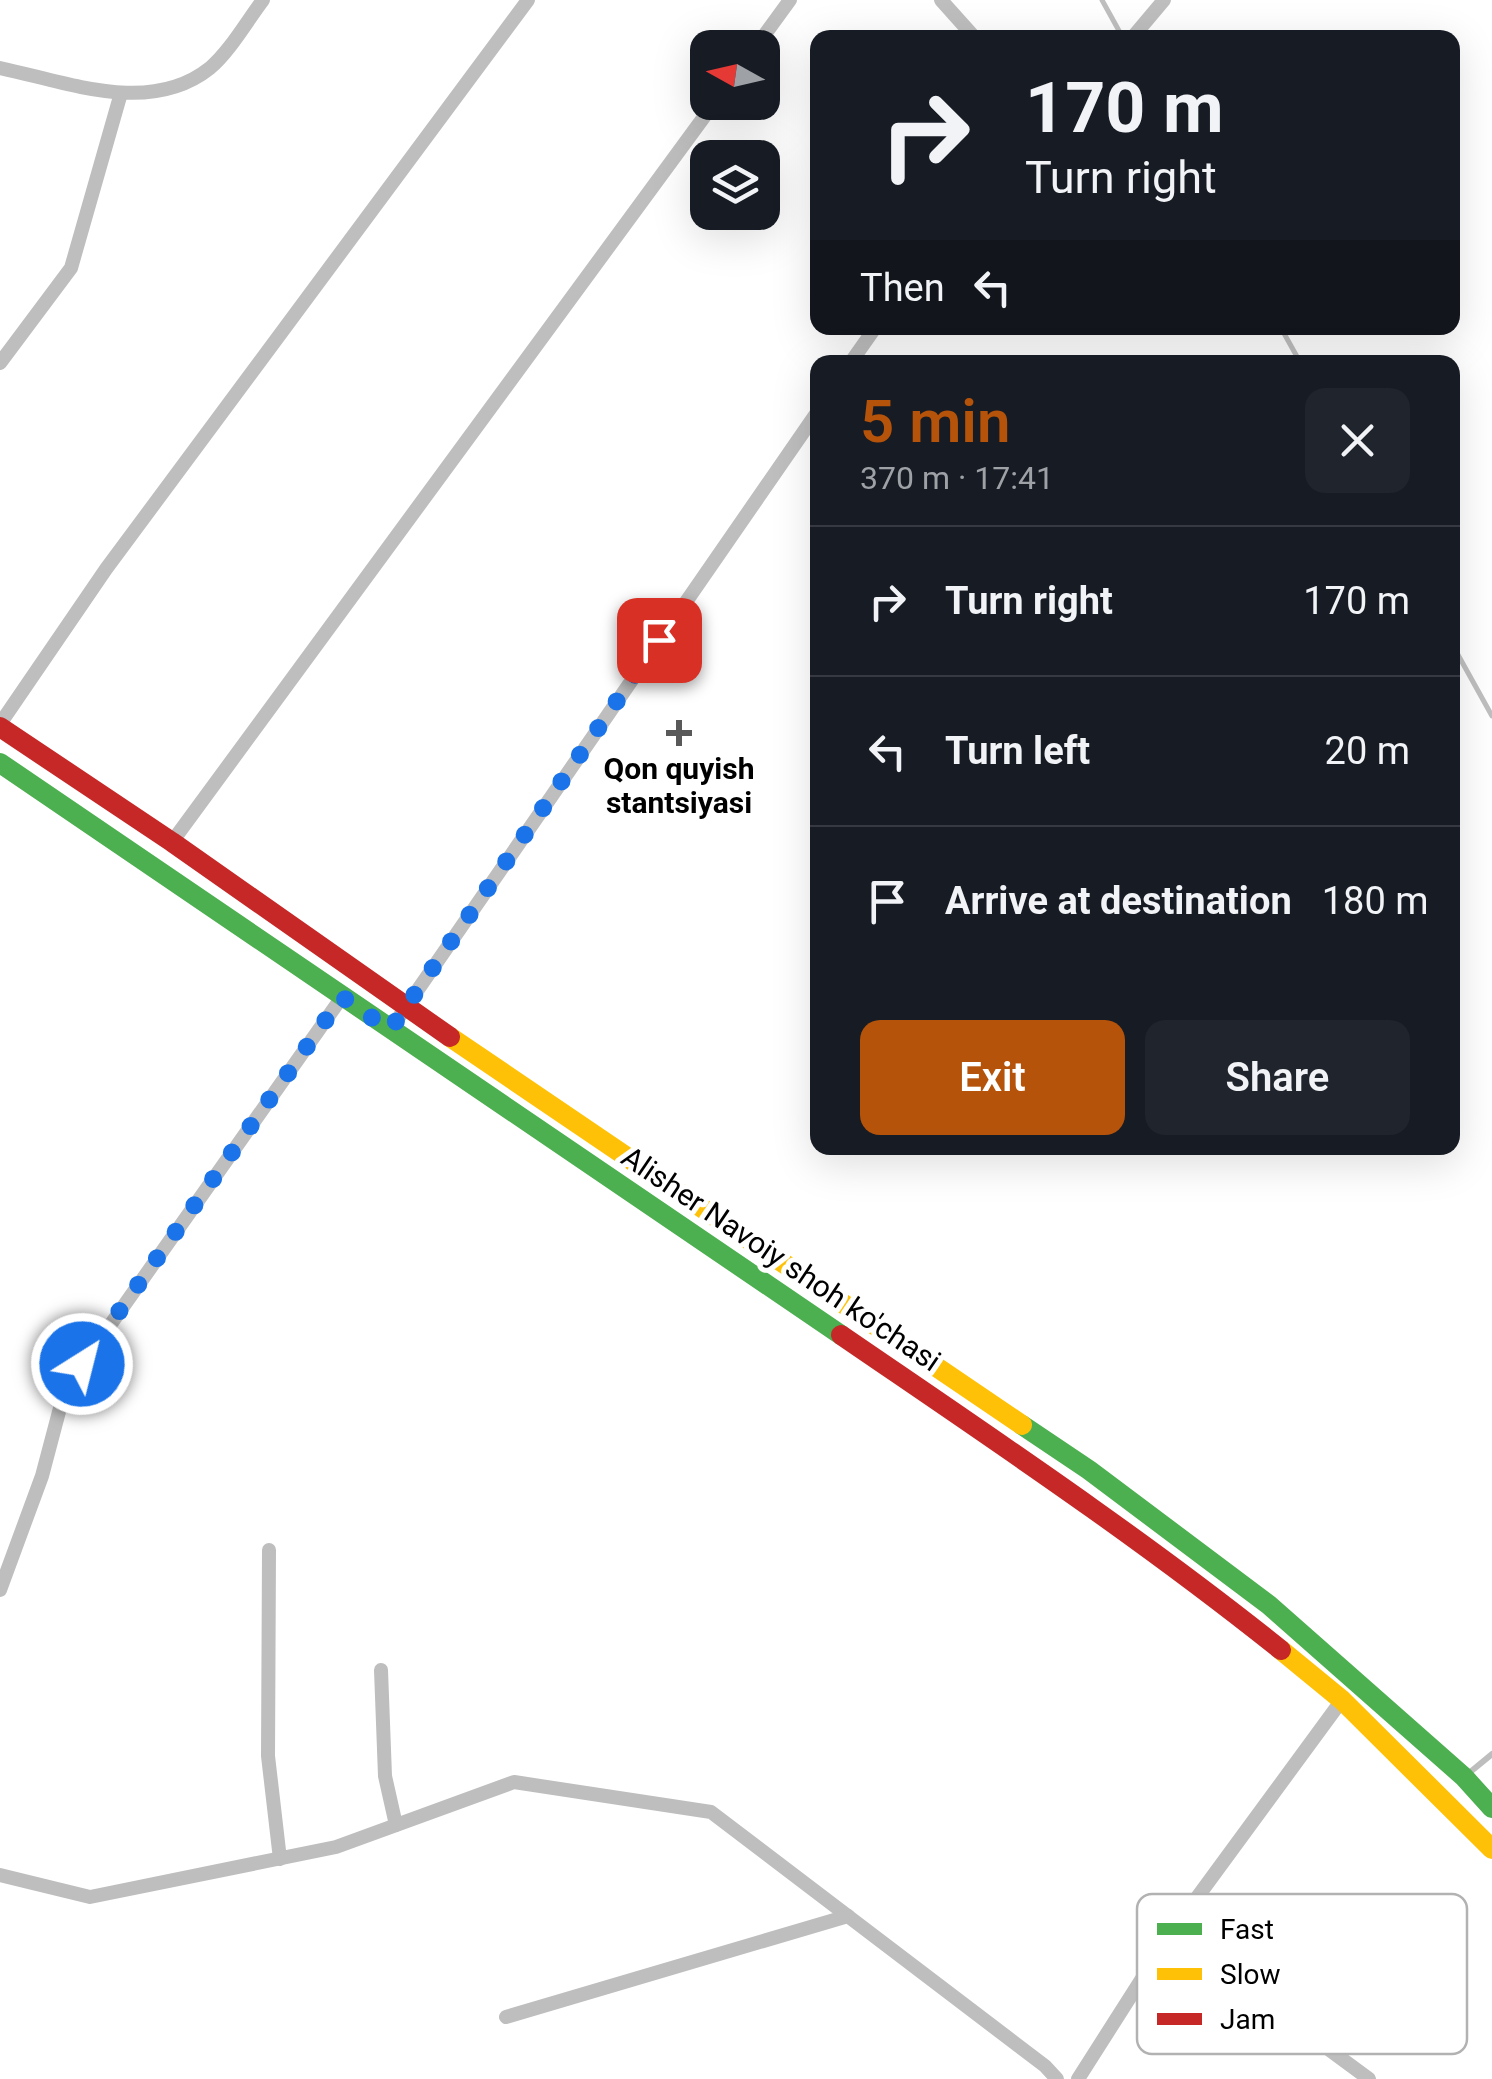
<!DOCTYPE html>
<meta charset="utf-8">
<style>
:root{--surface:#171b24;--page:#20242c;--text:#f1f3f6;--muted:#9ea1a6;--line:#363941;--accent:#b45309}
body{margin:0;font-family:Roboto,sans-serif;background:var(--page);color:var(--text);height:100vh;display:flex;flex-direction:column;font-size:38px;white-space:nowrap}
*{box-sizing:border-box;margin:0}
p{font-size:32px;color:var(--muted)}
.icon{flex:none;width:55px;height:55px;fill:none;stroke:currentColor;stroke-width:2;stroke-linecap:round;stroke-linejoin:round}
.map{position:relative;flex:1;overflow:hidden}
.details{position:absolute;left:810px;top:355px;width:650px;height:800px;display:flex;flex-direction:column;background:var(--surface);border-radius:20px;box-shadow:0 10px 40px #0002}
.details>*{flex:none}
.hud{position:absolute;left:810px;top:30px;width:650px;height:305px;border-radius:20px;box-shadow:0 10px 40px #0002;background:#171b24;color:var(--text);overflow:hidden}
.needle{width:65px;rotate:278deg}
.buttons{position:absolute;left:690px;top:30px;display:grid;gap:20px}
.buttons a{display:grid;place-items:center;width:90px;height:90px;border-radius:20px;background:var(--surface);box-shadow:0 10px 40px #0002;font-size:50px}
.pin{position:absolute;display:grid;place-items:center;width:85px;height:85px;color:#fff;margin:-42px;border-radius:20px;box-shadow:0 5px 15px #0006}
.me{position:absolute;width:110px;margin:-55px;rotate:36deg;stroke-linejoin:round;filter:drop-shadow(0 0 8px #0008)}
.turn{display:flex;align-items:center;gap:35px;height:210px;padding:0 50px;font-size:45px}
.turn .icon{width:130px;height:130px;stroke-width:2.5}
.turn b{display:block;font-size:70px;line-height:85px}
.then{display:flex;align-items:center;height:95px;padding:0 50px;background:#0003;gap:20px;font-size:38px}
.round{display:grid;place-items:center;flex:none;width:105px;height:105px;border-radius:20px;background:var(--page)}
.overview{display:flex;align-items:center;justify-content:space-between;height:170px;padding:0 50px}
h1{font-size:60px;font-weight:600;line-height:75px;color:var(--accent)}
.cta{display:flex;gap:20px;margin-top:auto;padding:20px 50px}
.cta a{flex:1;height:115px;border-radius:20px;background:var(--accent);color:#fff;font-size:40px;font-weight:600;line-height:115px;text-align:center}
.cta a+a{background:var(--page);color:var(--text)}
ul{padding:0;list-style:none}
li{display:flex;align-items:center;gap:30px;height:150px;padding:0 50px;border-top:2px solid var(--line)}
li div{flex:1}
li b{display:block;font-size:38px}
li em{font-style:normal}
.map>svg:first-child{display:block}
</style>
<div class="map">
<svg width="1492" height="2079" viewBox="0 0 1492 2079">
<rect width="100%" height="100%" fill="#fff"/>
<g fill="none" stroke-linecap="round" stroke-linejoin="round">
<g stroke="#bfbfbf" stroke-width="5">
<polyline points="1102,0 1123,38"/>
<polyline points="1281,328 1300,362"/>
<polyline points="1452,644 1492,716"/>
</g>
<polyline stroke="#bebebe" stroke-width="6" points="1469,1773 1492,1754"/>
<g stroke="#bebebe" stroke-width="14">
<polyline points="941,0 975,38"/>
<polyline points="1132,38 1164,0"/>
<polyline points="755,48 790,0"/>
<path d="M0 68C67 82 150 116 210 68 230 51 247 21 263 0"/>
<polyline points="851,362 875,328"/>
<polyline points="0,363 71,268 121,93"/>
<polyline points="0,724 106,569 528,0"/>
<polyline points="172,842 715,102"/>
<polyline points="390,1030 818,411"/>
<polyline points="269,1550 268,1756 280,1859"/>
<polyline points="0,1590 42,1476 65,1389 342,997"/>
<polyline points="381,1670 385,1776 396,1825"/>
<polyline points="0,1875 90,1897 336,1847 514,1782 711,1812 1045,2066 1057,2079"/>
<polyline points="1171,1933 1369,2079"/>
<polyline points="506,2017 848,1916"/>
<polyline points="1078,2079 1171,1933 1342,1700"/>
</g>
<g stroke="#4caf50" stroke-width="20">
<polyline points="0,763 841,1335"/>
<polyline points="1022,1425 1089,1470 1269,1605 1464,1777 1492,1808"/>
</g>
<g stroke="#ffc107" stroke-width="20">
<polyline points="450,1037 1022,1425"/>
<polyline points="1281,1650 1342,1700 1492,1849"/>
</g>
<g stroke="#c62828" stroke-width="20">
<polyline points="0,727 172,842 450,1037"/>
<path d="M841 1335C990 1437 1140 1537 1281 1650"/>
</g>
</g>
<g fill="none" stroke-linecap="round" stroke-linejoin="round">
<polyline stroke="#1a73e8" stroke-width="18" stroke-dasharray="0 32.4" points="82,1364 342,997 390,1030 659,640"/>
</g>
<path fill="#595959" stroke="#fff" stroke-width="4" d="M674 718h10v10h10v10h-10v10h-10v-10h-10v-10h10z"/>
<g text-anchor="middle" stroke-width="10" stroke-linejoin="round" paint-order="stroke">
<g font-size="30" font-weight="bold" fill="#000" stroke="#fff">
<text x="679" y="779">Qon quyish<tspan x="679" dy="34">stantsiyasi</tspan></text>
</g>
<g font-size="30" fill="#000" stroke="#fff">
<text transform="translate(781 1259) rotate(34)" y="10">Alisher Navoiy shoh ko'chasi</text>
</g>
</g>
<rect x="1137" y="1894" width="330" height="160" rx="15" fill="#fff" stroke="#b2b2b2" stroke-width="2.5"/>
<rect x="1157" y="1923" width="45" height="12" fill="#4caf50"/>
<rect x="1157" y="1968" width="45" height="12" fill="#ffc107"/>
<rect x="1157" y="2013" width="45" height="12" fill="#c62828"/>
<g font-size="28" fill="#000">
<text x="1220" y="1939">Fast</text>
<text x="1220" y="1984">Slow</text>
<text x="1220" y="2029">Jam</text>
</g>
</svg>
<div class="buttons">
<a><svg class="needle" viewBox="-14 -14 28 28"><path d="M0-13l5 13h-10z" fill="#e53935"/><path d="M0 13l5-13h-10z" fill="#9ea1a6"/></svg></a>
<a><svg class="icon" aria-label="layers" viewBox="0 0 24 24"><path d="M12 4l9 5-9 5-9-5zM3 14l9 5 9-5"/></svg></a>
</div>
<div class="pin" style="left:659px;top:640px;background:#d93025"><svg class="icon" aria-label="arrive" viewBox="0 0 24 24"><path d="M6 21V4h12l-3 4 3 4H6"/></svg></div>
<svg class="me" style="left:82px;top:1364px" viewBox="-20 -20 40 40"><circle r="17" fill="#1a73e8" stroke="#fff" stroke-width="3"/><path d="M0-11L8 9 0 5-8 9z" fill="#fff"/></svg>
<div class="hud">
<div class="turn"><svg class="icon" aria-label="right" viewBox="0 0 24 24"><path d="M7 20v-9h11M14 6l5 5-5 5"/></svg><div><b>170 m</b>Turn right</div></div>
<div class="then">Then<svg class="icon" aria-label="left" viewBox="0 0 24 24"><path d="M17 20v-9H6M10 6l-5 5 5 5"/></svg></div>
</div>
<section class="details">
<div class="overview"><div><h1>5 min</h1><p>370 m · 17:41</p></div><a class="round"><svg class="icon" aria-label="close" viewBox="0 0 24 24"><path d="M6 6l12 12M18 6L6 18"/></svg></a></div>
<ul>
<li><svg class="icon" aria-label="right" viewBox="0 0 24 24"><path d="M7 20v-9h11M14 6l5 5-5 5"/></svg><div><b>Turn right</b></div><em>170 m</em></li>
<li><svg class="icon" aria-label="left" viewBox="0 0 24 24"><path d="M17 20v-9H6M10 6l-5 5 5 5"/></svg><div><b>Turn left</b></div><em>20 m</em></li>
<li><svg class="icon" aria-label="arrive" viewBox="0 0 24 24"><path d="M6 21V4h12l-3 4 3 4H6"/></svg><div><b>Arrive at destination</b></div><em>180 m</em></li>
</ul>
<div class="cta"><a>Exit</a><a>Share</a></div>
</section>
</div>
